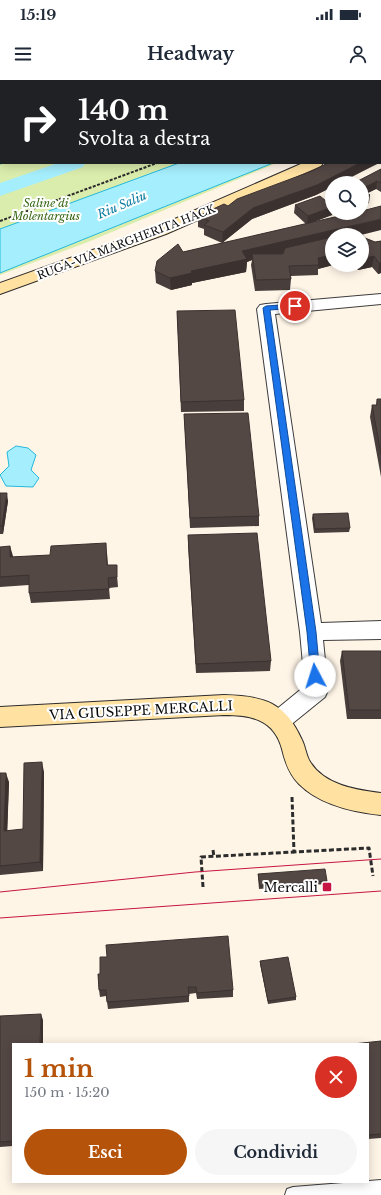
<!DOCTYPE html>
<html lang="it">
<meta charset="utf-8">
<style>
:root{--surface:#fff;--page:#f6f6f7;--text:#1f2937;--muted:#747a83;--accent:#b45309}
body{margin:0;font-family:"Libre Baskerville",serif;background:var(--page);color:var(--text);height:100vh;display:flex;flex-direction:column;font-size:15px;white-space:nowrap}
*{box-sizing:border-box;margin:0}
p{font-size:13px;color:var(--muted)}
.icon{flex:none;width:22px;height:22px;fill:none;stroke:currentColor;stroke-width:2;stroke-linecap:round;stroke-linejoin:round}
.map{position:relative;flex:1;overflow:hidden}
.details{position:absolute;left:12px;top:963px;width:357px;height:140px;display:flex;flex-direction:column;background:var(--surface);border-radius:0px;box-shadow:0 2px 10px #0003}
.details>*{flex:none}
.top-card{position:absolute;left:0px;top:0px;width:381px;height:84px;box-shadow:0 2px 10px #0003;background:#202124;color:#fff;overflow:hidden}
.tools{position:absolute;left:325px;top:96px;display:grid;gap:8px}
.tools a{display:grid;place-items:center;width:44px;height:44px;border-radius:50%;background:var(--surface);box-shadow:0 2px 10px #0003;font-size:20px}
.pin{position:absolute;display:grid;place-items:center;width:34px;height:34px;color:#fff;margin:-17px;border:2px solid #fff;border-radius:50%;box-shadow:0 1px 4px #0007}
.me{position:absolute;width:44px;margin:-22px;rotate:355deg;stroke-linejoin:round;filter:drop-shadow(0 0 3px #0008)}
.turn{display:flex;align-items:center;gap:14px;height:84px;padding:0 12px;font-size:18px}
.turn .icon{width:52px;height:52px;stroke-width:2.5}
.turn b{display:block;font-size:28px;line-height:34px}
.round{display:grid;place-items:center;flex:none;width:42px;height:42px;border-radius:21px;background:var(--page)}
.head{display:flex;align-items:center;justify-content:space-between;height:68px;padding:0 12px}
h1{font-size:24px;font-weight:700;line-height:30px;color:var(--accent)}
.action{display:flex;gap:8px;margin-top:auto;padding:8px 12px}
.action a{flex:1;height:46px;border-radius:24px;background:var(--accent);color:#fff;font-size:16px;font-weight:700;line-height:46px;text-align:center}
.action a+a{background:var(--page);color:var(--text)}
.status{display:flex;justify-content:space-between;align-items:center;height:28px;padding:0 20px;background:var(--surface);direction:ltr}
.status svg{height:11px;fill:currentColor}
header{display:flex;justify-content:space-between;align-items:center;height:52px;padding:0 12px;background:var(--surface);font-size:18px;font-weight:700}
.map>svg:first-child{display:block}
</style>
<div class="status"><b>15:19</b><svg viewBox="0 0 49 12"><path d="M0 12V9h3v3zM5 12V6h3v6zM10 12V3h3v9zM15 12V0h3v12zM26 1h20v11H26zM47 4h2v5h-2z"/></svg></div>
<header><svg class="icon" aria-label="menu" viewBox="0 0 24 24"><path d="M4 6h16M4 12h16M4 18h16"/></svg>Headway<svg class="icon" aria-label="person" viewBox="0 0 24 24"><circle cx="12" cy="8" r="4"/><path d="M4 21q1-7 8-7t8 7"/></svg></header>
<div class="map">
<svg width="381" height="1115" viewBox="0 0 381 1115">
<rect width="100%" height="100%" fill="#fff5e7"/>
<polygon fill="#dbedad" points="0,0 381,0 381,32 380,1 1,1 1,83 277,83 88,162 0,195"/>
<g fill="#a5eefd" stroke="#25b8db">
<polygon points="0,0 217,0 1,1 1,83 5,83 0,84"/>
<polygon points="179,83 273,83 0,193 0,149"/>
<polygon points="16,366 28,368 36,375 31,390 39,398 33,407 6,406 0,395 9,386 7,372"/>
</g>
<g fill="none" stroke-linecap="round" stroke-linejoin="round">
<g fill="#a5eefd" fill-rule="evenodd">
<polygon points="267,0 286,0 266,1"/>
<polygon points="58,83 85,83 83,87 0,116 0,103"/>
</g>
<g stroke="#3d3d3d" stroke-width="2">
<polygon id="lane" points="381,1100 381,1115 285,1115 287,1109 293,1107"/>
</g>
<g stroke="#3d3d3d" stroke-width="2">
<polygon id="street" points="381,214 381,224 275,234 321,543 381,541 381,559 323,560 328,610 325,617 288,647 280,650 272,647 268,640 272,633 305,606 300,552 257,229 260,225 266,224"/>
</g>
<g stroke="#2c2c2c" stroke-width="2">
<g id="secondary">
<rect x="380" y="47" width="1" height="8"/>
<polygon points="303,83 323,83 321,86 166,154 0,214 0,203 154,148"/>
<path d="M224 615C264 616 285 622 302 660 305 666 306 674 309 680 323 705 356 710 381 713V735C353 732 320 725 299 704 289 694 285 682 282 669 274 639 251 635 224 635L0 647V627Z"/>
</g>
</g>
<g stroke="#2c2c2c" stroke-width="2" stroke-dasharray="3 1.5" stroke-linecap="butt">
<polyline points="345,1 348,0"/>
<polyline points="0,141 157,83"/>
</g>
<g stroke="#2c2c2c" stroke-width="3" stroke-dasharray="5 2.5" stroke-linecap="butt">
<polyline points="292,717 294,772 369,768 373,796"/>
<polyline points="213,770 214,777"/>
<polyline points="203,807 201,777 294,772"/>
</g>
<use href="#lane" fill="#fff" fill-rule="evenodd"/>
<use href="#street" fill="#fff" fill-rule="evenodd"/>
<use href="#secondary" fill="#ffe1a2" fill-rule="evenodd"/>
<g stroke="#c61543" stroke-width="1">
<polyline points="0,812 195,792 381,779"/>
<polyline points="0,838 381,811"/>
</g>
</g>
<g fill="#483e3b">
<polygon points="328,83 378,83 377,84 332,103 332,107 316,115 252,139 222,163 204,155 204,149 198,147 198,136 228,126 312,91"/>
<polygon points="381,89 381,112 376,109 367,113 369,123 362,103"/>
<polygon points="295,125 333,133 332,135 314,142 362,155 365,158 375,162 381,161 381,193 378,194 372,187 358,190 354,185 362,185 362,155 332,185 333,185 318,189 318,195 291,196 291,199 290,210 255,211 251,185 252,180 247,182 246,192 192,203 192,205 171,210 156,203 155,191 183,172 306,144 294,133"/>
<polygon points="177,231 244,320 244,331 181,332"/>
<polygon points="377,319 381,319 381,397 370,337 372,325 376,325"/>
<polygon points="184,334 259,436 259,446 190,448"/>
<polygon points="0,413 8,421 3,454 0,454"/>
<polygon points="313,434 350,448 349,452 314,453 312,438"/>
<polygon points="188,455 271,581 270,591 196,593 188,465"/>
<polygon points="0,467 13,477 107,473 108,485 117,495 118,507 109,508 110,519 31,523 29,513 29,505 0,507"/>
<polygon points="342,571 381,571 381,639 347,639 340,581"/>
<polygon points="44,692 43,791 0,795 0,693 9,702 7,751 23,749"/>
<polygon points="258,794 327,801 326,804 259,809 258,797"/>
<polygon points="260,881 296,917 296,920 268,924 260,884"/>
<polygon points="98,894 233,910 233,917 197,919 196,913 189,914 189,922 108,929 107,922 106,916 100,917 99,910"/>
<polygon points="0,936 43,940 13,964 13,1066 0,1067"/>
<polygon points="381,961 381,1058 368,1059 368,964"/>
</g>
<g fill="#3b3230">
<polygon points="360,83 378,83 377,84 340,103 332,103 332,107 316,115 252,139 222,163 223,152 253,128"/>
<polygon points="377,101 376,109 362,116 362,109"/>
<polygon points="370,115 369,123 362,127 362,120"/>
<polygon points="332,127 332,135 307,144 308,136"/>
<polygon points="381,139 381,150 361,155 332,155 332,162 253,180 252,174 252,180 247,182 246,192 192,203 192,205 171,210 170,198 191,191 242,171"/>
<polygon points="332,175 332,185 333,185 318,189 319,185 318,178"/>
<polygon points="374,176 372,187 358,190 359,185 362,185 362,179"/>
<polygon points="379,183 381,183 381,193 378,194"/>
<polygon points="7,413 8,421 3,454 2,446"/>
<polygon points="10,466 13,476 12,487 10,477"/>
<polygon points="42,682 44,692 43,791 40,782"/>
<polygon points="6,693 9,702 7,760 4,751"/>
<polygon points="41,934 43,940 43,964 40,964"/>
</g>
<g fill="#544845" stroke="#3b3230">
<polygon points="328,83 360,83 317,105 253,128 223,152 204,145 209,141 198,136 224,124 228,126 237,119 312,91"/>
<polygon points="381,89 381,103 377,101 362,109 362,103 354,103"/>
<polygon points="362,110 370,115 362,120"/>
<polygon points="320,116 332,126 332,127 308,136 295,125"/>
<polygon points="381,126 381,139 242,171 247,179 191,191 192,193 170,198 155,191 157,181 178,164 183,172 352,133 362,133 362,131"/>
<polygon points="358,150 365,158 375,162 381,161 381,183 379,183 374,176 362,179 362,155 339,155"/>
<polygon points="332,157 332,175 318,178 319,185 289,186 291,199 256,200 252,174 283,174 285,168"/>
<polygon points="235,230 244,320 181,322 177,231"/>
<polygon points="377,319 381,319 381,374 372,325 377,325"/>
<polygon points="248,333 259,436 190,438 184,334"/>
<polygon points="0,413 7,413 2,446 0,446"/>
<polygon points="348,433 350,448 315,449 313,434"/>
<polygon points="257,453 271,581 196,584 188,455"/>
<polygon points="106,463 107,485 117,485 117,497 108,498 109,509 29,513 29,495 0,497 0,467 10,466 10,477 50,475 51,466"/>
<polygon points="342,571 381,571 381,630 349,630"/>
<polygon points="42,682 40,782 0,786 0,693 6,693 4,751 23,749 24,683"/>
<polygon points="325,789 327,801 260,806 258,794"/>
<polygon points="228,856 233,910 197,913 196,907 188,907 189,916 107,922 106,910 99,910 98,894 100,894 100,877 107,877 106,865"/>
<polygon points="288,877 296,917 268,921 260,881"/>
<polygon points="41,934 40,964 13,964 13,1061 0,1062 0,936"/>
<polygon points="381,961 381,1054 368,1055 368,964 353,964"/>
</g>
<polygon fill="#1a73e8" stroke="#114b97" points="295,224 299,226 298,228 270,230 316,552 320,596 315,599 311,596 307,552 263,228 266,226"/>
<rect fill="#c61543" stroke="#fff" stroke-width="1.5" x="322" y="802" width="10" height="10" rx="2"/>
<g text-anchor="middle" stroke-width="4" stroke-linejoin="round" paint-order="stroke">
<g font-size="11" font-style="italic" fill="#376715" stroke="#fff">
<text x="46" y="127">Saline di<tspan x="46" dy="13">Molentargius</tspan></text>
</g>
<g font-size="11" fill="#0a0a0a" stroke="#fff">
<text transform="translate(126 162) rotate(-21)" y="4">RUGA-VIA MARGHERITA HACK</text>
</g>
<g font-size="12" font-style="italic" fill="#097c9f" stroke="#fff">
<text transform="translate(122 125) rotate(-23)" y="4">Riu Saliu</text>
</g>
<g font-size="13" fill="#0a0a0a" stroke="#fff">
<text transform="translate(141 630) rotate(-3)" y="5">VIA GIUSEPPE MERCALLI</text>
</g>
<g font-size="13" fill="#0a0a0a" stroke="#fff" text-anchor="end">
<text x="318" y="812">Mercalli</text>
</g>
</g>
</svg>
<div class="tools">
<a><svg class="icon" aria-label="search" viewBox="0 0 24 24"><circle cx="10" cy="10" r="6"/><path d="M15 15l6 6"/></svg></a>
<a><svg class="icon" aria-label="layers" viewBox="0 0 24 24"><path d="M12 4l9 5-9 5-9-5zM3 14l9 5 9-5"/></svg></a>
</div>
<div class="pin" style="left:295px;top:226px;background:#d93025"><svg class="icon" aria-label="arrive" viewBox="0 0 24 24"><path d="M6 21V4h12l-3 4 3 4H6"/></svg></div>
<svg class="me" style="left:315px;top:596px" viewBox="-20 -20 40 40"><circle r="19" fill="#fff"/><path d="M0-13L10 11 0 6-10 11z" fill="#1a73e8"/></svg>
<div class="top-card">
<div class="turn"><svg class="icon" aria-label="right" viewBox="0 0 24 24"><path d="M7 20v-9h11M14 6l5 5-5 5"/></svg><div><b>140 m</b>Svolta a destra</div></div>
</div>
<section class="details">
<div class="head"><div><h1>1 min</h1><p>150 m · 15:20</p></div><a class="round" style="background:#d93025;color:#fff"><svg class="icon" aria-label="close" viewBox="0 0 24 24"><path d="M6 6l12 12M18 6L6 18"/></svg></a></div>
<div class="action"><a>Esci</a><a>Condividi</a></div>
</section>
</div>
